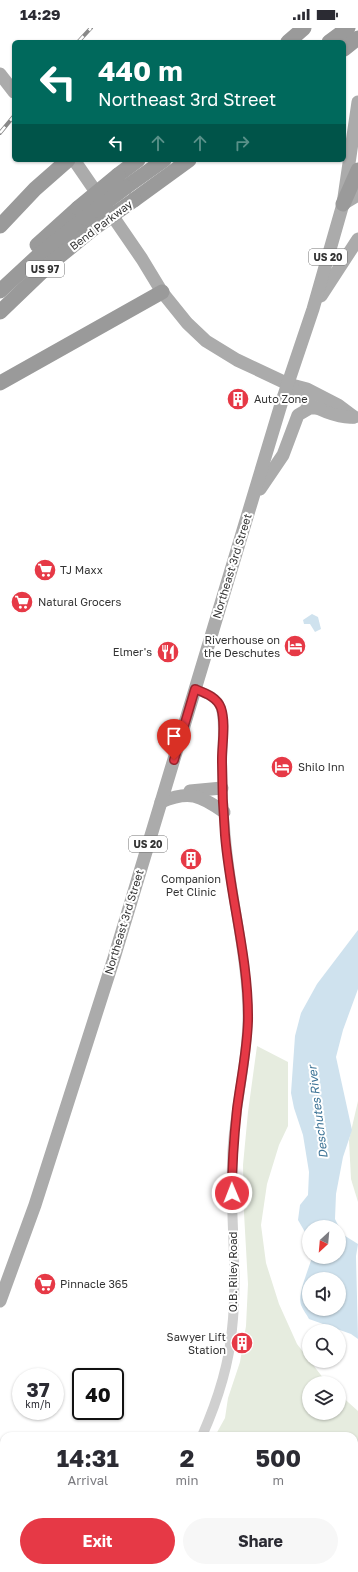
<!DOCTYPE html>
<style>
:root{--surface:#fff;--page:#f7f7f7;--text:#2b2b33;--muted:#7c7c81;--accent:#e63946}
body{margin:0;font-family:"Golos Text",sans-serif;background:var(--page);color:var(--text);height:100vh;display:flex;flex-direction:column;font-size:15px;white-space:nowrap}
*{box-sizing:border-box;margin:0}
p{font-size:13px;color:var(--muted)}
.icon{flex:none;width:22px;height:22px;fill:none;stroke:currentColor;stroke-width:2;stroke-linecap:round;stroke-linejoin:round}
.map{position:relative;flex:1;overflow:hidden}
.details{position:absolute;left:0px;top:1404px;width:358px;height:140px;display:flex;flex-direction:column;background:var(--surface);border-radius:12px 12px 0 0;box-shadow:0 1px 3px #0004}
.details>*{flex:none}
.hud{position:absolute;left:12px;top:12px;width:334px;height:122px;border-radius:6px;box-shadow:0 1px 3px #0004;background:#00695c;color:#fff;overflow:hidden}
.needle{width:26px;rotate:206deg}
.tools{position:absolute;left:302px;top:1192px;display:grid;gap:8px}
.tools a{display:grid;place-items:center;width:44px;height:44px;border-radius:50%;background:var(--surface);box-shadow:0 1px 3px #0004;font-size:20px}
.speed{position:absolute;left:12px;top:1340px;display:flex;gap:8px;font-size:20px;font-weight:700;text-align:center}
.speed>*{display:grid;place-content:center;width:52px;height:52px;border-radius:50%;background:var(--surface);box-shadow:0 1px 3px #0004;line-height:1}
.speed small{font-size:10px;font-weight:400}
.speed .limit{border:2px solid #111;border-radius:6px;background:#fff;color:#111}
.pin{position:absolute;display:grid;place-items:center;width:34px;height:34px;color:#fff;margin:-41px -17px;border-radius:50% 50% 50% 0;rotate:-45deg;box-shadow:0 0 4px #0007}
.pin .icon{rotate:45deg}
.me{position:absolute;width:44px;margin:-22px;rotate:359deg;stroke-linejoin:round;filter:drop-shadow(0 0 3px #0008)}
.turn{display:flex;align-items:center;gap:14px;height:84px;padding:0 20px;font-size:18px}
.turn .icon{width:52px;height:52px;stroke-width:2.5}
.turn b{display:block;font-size:28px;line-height:34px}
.lanes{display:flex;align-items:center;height:38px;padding:0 20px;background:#0003;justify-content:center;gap:20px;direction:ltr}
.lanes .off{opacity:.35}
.eta{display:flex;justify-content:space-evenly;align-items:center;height:68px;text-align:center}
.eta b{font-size:24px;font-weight:700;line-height:28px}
.primary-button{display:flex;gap:8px;margin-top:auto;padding:8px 20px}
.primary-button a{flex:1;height:46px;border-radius:24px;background:var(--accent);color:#fff;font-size:16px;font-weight:700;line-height:46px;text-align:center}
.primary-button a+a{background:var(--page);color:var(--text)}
.status{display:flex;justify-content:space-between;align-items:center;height:28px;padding:0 20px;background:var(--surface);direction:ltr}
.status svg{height:11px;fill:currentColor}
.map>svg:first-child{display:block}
</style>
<div class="status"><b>14:29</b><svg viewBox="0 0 49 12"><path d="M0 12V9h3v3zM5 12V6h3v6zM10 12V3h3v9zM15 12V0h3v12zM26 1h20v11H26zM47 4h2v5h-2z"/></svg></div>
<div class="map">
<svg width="358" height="1544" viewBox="0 0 358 1544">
<rect width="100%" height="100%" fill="#fff"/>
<g fill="#e6ecdf">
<polygon points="257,1018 288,1034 288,1098 279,1117 267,1156 261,1197 266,1235 279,1276 297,1316 327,1355 309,1355 309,1385 339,1385 339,1366 358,1383 358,1544 239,1544 231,1540 354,1540 354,1408 215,1408 225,1390 228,1370 240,1334 246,1298 248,1256 244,1185 243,1137 248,1084"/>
<polygon points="358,1073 358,1174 351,1151 349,1112"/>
</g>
<g fill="#cfe2ee" fill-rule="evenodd">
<polygon points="312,586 318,589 321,601 315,604 310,596 304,596 303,592"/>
<polygon points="358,902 358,961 343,1002 336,1029 352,1102 343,1129 336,1166 335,1191 339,1199 309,1199 309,1211 298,1192 300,1177 308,1167 309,1144 303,1107 294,1080 291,1065 295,1008 301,985 317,956"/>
<path d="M339 1200 342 1206 358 1216 356 1228 358 1311 351 1306 309 1291C307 1287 303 1282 301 1277 297 1266 309 1241 312 1229H339ZM309 1251H339V1281H309Z"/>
</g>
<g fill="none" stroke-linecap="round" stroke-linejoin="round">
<g stroke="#d0d0d0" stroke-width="10">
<path d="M195 661C205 665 218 669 221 681 225 698 222 718 222 735 222 760 223 784 226 809 230 864 245 918 247 973 250 1021 237 1068 233 1115 228 1177 239 1239 232 1301 229 1338 217 1374 202 1408"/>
<polyline points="139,1544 141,1540"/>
</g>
<g stroke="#ababab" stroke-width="13">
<polyline points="0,46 14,64"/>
<polyline points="74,132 142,231 162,264 187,295 206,313 237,332 288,356 307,361 338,377 354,389"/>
<polyline points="343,176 358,167"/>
<polyline points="321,268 358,211"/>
<path d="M289 356C293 361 297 366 302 370 312 380 340 391 354 389"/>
<polyline points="260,461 283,427 298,387 310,380 320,380"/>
<polyline points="190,763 222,760"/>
<path d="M161 774C189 762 200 767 224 784"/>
<polyline points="0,1273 35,1177 114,930 282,373 313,281 343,176 358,74"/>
</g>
<g stroke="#9a9a9a" stroke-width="15">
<polyline points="288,14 304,0"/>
<polyline points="329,14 348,0"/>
<polyline points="344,21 358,10"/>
<polyline points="118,147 138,132"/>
<polyline points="126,159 164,132"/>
<polyline points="134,172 189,132"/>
<polyline points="343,176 358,142"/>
<polyline points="0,198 35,161 68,132"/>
<polyline points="37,217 78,180"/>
<polyline points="0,263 41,225 85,190"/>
<polyline points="0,284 50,236 93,201"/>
<polyline points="0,355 162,264"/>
</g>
<g stroke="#888" stroke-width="4">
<g id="rail">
<polyline points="78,14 91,0"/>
<polyline points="0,105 14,88"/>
</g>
</g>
<use href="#rail" stroke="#fff" stroke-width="2.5" stroke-dasharray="8" stroke-linecap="butt"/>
<g stroke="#9a9a9a" stroke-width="15">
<polyline points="78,180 118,147"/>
<polyline points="85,190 126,159"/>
<polyline points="93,201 134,172"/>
</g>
</g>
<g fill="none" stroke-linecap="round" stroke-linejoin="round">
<g stroke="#96252e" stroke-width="10">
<path id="route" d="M174 732 195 661C205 665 217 669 221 680 226 695 222 716 222 731 222 757 223 782 225 807 230 869 249 931 248 993 247 1023 241 1051 237 1081 234 1109 232 1137 232 1165"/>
</g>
<use href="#route" stroke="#e63946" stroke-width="7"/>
</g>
<defs>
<g id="building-disc" transform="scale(1.15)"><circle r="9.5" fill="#e63946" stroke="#fff"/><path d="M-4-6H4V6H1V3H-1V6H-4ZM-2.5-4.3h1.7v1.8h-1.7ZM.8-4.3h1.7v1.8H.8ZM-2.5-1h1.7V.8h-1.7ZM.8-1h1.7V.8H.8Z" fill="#fff"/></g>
<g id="supermarket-disc" transform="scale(1.15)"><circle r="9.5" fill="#e63946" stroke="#fff"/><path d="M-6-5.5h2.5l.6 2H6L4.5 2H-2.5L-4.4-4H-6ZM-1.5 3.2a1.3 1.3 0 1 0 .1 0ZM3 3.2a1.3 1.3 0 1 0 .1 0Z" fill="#fff"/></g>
<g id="hotel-disc" transform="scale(1.15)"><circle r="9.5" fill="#e63946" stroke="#fff"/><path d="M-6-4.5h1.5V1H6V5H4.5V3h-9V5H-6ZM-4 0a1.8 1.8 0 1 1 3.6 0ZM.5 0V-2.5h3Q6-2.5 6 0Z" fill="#fff"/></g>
<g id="restaurant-disc" transform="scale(1.15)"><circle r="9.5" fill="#e63946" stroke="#fff"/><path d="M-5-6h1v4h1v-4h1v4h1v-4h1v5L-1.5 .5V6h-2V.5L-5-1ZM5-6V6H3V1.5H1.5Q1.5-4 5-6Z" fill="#fff"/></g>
</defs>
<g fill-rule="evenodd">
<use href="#building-disc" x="238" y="371"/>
<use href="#supermarket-disc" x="45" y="542"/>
<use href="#supermarket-disc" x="22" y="574"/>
<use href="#hotel-disc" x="295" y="618"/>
<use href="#restaurant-disc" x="168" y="624"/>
<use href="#hotel-disc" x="282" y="739"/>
<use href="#building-disc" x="191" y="831"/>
<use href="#supermarket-disc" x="45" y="1256"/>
<use href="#building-disc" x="242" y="1315"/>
</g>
<g text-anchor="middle" stroke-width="4" stroke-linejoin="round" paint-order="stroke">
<g fill="#fff" stroke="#707070" stroke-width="1">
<rect x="309" y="221" width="38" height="16" rx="3"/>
<rect x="26" y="233" width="38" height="16" rx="3"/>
<rect x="129" y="808" width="38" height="16" rx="3"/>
</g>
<g font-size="10" font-weight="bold" fill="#333">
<text x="328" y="233">US 20</text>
<text x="45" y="245">US 97</text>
<text x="148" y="820">US 20</text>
</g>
<g font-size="11" fill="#333" stroke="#fff">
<text transform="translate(101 197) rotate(-37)" y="4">Bend Parkway</text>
<text transform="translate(232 538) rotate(-73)" y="4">Northeast 3rd Street</text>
<text transform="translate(124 894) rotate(-73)" y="4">Northeast 3rd Street</text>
<text transform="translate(233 1244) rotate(-90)" y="4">O.B. Riley Road</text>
</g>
<g font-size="11" fill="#333" stroke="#fff" text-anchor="start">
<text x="254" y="375">Auto Zone</text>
<text x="60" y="546">TJ Maxx</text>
<text x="38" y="578">Natural Grocers</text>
<text x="280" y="616" text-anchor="end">Riverhouse on<tspan x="280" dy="13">the Deschutes</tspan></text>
<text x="152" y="628" text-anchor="end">Elmer's</text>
<text x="298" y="743">Shilo Inn</text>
<text x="191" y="855" text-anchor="middle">Companion<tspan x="191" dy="13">Pet Clinic</tspan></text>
<text x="60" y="1260">Pinnacle 365</text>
<text x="226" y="1313" text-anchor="end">Sawyer Lift<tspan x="226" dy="13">Station</tspan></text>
</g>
<g font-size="12" font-style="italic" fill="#3f7597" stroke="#fff">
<text transform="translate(318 1084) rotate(-97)" y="4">Deschutes River</text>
</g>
</g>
</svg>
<div class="tools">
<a><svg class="needle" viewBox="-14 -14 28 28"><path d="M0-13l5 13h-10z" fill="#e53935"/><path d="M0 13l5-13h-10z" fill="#7c7c81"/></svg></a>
<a><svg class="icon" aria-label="sound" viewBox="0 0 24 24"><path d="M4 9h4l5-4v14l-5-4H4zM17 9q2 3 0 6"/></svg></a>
<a><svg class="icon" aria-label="search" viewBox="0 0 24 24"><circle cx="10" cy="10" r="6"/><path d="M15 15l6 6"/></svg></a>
<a><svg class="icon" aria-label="layers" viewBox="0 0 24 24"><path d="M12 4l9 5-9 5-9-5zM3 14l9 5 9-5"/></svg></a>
</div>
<div class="speed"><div>37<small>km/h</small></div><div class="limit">40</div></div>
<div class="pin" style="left:174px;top:732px;background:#d93025"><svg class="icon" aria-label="arrive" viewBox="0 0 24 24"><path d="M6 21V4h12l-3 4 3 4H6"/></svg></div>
<svg class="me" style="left:232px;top:1165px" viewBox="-20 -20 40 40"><circle r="17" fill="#e63946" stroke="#fff" stroke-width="3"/><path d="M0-11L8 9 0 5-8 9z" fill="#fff"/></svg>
<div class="hud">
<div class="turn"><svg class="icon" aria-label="left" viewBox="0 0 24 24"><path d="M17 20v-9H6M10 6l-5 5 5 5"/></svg><div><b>440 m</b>Northeast 3rd Street</div></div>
<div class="lanes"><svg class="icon" aria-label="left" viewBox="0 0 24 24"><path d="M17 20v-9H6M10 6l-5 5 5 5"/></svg><svg class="icon off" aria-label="ahead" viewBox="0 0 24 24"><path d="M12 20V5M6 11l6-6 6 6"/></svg><svg class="icon off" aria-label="ahead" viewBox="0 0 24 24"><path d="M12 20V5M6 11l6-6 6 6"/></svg><svg class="icon off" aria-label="right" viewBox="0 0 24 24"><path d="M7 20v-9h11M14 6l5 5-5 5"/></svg></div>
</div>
<section class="details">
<div class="eta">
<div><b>14:31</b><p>Arrival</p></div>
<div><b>2</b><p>min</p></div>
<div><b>500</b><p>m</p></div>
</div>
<div class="primary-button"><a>Exit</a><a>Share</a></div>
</section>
</div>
